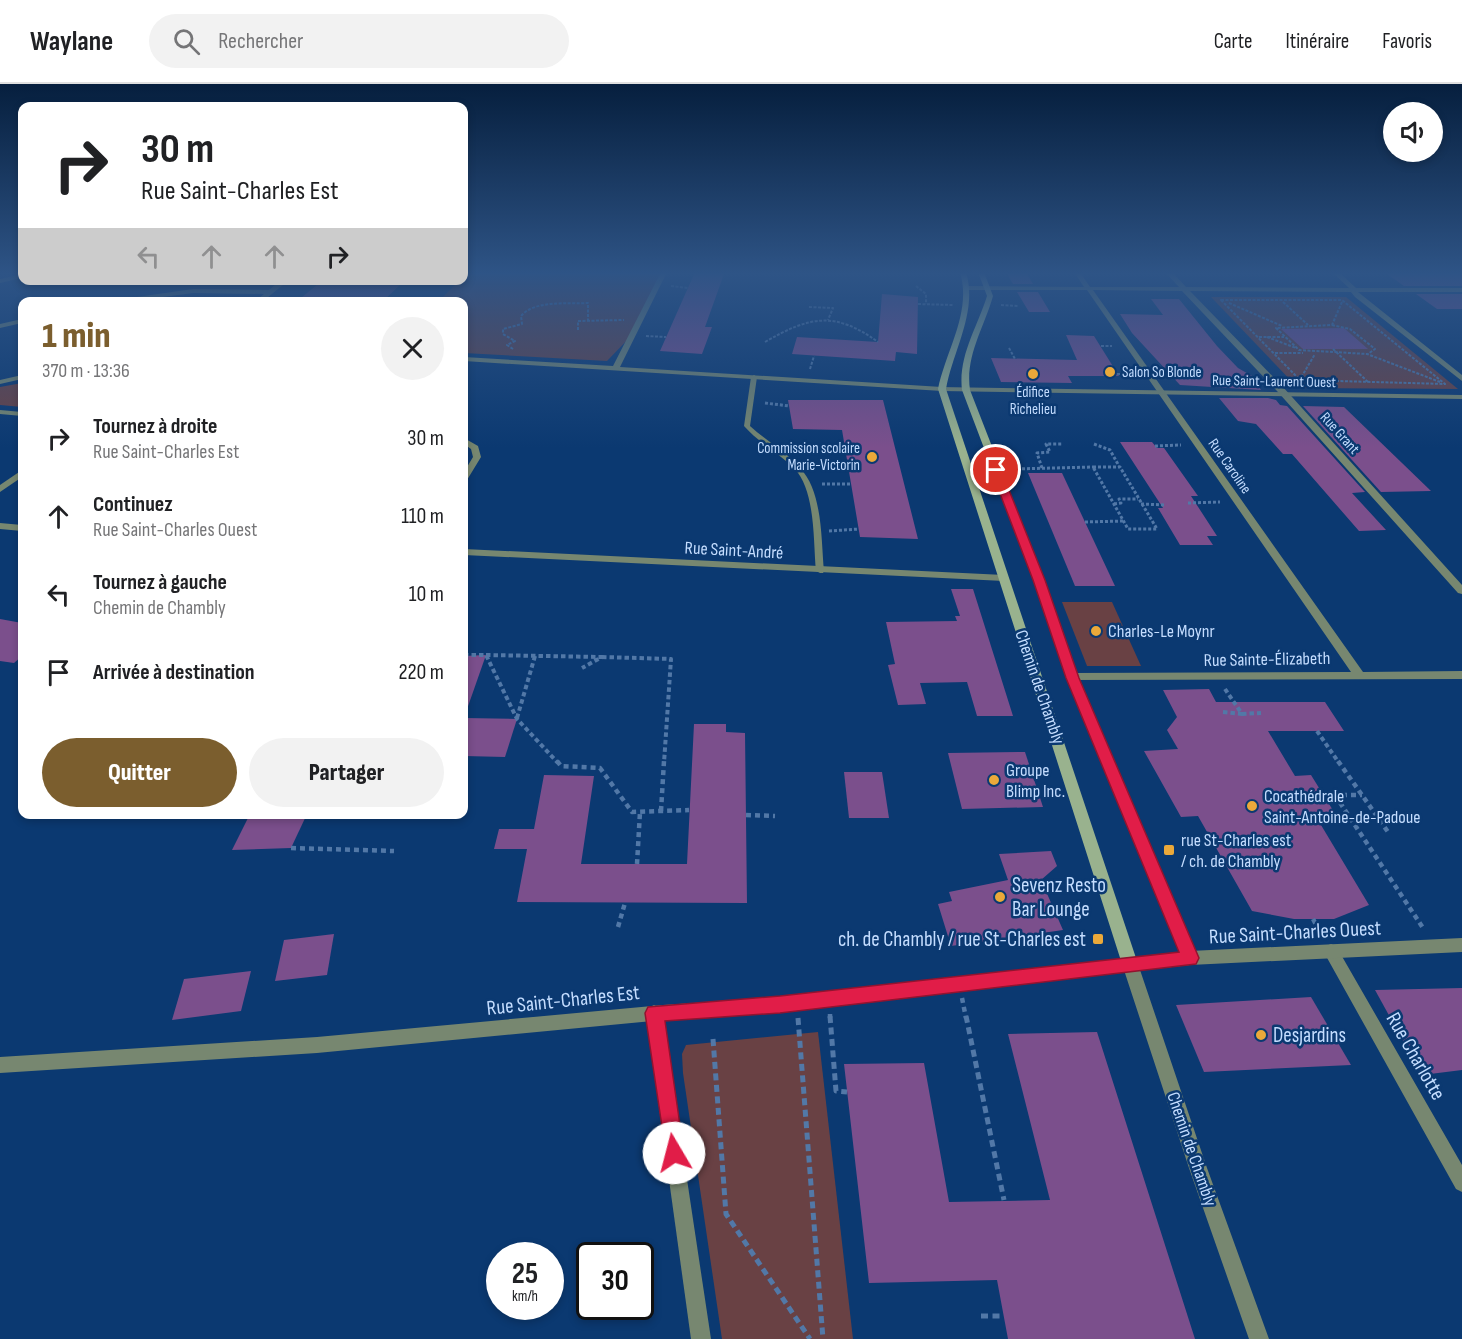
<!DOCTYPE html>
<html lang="fr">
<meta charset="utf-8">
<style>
:root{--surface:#fff;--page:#f2f2f2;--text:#202124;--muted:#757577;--line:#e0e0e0;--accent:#7b5e2e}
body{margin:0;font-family:"Sofia Sans Condensed",sans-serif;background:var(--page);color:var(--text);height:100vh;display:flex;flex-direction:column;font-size:22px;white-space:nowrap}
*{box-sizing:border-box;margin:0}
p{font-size:20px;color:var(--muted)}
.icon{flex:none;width:33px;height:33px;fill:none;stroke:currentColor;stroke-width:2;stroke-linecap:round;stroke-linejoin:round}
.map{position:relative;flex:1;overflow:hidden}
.side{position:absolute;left:18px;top:213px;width:450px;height:522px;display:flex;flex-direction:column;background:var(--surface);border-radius:12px;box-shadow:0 3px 9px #0003}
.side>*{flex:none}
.guide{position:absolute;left:18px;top:18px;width:450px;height:183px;border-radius:12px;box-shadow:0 3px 9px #0003;background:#fff;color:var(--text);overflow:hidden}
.fabs{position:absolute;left:1383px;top:18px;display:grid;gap:12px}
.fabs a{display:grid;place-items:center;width:60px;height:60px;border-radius:50%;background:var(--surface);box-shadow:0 3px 9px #0003;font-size:30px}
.speed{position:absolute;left:486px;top:1158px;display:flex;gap:12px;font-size:30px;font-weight:700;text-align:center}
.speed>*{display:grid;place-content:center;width:78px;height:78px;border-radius:50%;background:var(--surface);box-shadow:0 3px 9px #0003;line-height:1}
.speed small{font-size:15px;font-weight:400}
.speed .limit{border:3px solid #111;border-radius:9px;background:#fff;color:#111}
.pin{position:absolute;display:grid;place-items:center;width:51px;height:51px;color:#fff;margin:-26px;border:3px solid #fff;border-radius:50%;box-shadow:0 2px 6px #0007}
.me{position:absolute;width:66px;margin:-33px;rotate:352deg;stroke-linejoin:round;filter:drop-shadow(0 0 4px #0008)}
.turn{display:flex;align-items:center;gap:21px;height:126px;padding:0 24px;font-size:27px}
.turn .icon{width:78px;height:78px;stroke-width:2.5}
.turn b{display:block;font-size:42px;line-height:51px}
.lanes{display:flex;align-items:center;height:57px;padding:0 24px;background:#0003;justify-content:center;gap:30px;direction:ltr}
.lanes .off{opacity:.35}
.round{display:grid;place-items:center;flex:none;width:63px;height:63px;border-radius:32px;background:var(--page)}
.headline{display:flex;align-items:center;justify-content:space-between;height:102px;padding:0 24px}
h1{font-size:36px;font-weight:800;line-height:45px;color:var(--accent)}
.primary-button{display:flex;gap:12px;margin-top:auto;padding:12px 24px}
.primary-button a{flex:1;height:69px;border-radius:36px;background:var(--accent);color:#fff;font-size:24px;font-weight:800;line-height:69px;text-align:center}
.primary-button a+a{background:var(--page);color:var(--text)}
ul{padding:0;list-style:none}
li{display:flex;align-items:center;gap:18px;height:78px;padding:0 24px}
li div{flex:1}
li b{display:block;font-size:22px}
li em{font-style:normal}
header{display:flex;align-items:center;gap:36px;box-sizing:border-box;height:84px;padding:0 30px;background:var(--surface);border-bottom:2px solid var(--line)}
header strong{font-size:28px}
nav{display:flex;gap:33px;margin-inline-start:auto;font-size:21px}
.search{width:420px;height:54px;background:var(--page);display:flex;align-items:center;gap:15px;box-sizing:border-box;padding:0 21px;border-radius:33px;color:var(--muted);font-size:22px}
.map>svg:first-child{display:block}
</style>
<header>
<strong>Waylane</strong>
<div class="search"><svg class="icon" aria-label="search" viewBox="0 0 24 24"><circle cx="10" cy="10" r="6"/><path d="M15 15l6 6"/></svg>Rechercher</div>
<nav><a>Carte</a><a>Itinéraire</a><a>Favoris</a></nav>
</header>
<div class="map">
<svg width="1462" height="1255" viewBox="0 0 1462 1255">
<rect width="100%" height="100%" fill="#0b3971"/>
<g fill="#694144">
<polygon points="468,188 664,188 632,251 607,277 464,269 464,218 438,218 459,197 464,196"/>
<polygon points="1211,213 1346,213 1458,305 1298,304"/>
<polygon points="22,299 22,323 0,321 0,303"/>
<polygon points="1062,518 1112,518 1141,582 1087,582"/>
<polygon points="818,948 853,1255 722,1255 683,989 682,970 686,961"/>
</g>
<g fill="#7b4f8c">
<polygon points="695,188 724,190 705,243 712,243 702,270 660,267"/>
<polygon points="1006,188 1026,188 1033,200 1013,200"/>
<polygon points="1387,190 1462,190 1462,202 1404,202"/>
<polygon points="323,196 370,196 402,199 382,218 296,218"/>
<polygon points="1017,208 1038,208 1050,228 1029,228"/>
<polygon points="882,210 918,213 917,270 896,268 895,277 792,270 797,253 878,258"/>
<polygon points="1416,210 1462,210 1462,225 1437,225"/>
<polygon points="1151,215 1179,215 1217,262 1238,284 1252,292 1261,306 1180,301 1132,249 1120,230 1163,231"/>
<polygon points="1344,244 1368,265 1303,265 1281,245"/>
<polygon points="1066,251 1094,252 1119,292 1068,292 1072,299 1001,298 991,274 1077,276"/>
<polygon points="1219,314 1268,314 1276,316 1280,321 1287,322 1365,408 1352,409 1386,446 1359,447 1292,370 1283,370 1256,340 1238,337"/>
<polygon points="788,316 883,316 918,455 860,453 842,346 793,345"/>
<polygon points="1303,322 1344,323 1431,407 1381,408"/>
<polygon points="1120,358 1152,358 1157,364 1164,364 1198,412 1191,412 1217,452 1207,452 1213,461 1180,461 1158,424 1163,424"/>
<polygon points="1028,389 1062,389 1115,502 1075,502"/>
<polygon points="951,505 973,505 1013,632 977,632 967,598 920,599 926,620 898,621 888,581 895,580 886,538 957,537 955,532 960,532"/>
<polygon points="0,535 22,539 22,572 14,579 0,577"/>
<polygon points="486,571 466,628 464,628 464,572"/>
<polygon points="1209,605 1216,618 1325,618 1344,647 1268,647 1295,692 1311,691 1339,736 1318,736 1369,821 1334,835 1294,835 1252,827 1198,732 1181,733 1144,667 1178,665 1167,646 1177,633 1163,606"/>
<polygon points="464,634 517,635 505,673 464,672"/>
<polygon points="694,640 726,640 726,648 745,649 747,819 517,818 527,765 494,765 499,745 534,745 544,691 594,692 581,780 687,780"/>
<polygon points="1025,668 1043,723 962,725 948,669"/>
<polygon points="844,688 882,688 889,734 849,734"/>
<polygon points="250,730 307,730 291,764 232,766"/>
<polygon points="1051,767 1057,782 1041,796 1063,846 951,862 938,820 952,817 949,808 1008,796 999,770"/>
<polygon points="334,850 327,891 275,897 284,856"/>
<polygon points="251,887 241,927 172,936 184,895"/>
<polygon points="1462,904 1462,986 1422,991 1375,906"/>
<polygon points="1311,913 1351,981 1204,988 1176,921"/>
<polygon points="1097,948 1195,1255 1008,1255 997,1196 869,1199 844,980 924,979 949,1118 1050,1116 1008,950"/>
</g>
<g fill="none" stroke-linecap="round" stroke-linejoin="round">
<g stroke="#5278a7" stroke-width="2" stroke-dasharray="3 1.5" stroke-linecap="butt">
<polyline points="671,202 688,204"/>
<polyline points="916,202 926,210 926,220"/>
<polygon points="1221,216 1342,216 1445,300 1300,296"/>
<polyline points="1283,218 1308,241"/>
<polyline points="1342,218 1332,241 1276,244 1299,266 1367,270 1440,298"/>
<polyline points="1229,219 1282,242"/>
<polyline points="918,220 953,221"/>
<polyline points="1001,221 1018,222"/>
<polyline points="809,223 833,224 828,236"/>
<polyline points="1332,241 1350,245 1375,265 1368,270"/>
<polyline points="578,246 578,237 624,236"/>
<polyline points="646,252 666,253"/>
<polyline points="1259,253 1284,253"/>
<polyline points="1267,253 1296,264"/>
<path d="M765 258C810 232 835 227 878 258"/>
<polyline points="1101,262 1112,262"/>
<polyline points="1009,264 1015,275"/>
<path d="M513 265 507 261 515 257 503 250V245L522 240 521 232C534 216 568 220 588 219V236"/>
<polyline points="1333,265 1368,298"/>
<polyline points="1275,269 1303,269"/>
<polyline points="810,285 814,272"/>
<polyline points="1117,290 1132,290"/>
<polyline points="1299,297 1315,270"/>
</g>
<g stroke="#5278a7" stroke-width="3" stroke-dasharray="3 2" stroke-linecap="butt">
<polyline points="765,319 789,322"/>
<polyline points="1094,360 1110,366 1119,382"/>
<polyline points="1155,362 1181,361"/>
<polygon points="1093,383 1120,383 1157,445 1128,445"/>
<polyline points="1042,384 1037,369 1050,368 1046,360 1062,360"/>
<polyline points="1012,385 1093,383"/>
<polyline points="822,400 851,400"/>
<polyline points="1188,419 1220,418"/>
<polyline points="1114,420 1121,419 1119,415 1138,415"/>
<polyline points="1141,420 1166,421"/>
<polyline points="1085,438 1123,437"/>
<polyline points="829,447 859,445"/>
</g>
<g stroke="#5278a7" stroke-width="4" stroke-dasharray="4.5 3" stroke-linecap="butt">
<polyline points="464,571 486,571 517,635 558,679"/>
<polyline points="486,571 602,573 582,584"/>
<polyline points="602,573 671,575 664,679"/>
<polyline points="1223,628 1242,630 1225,605"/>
<polyline points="1242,630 1261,629"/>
<polyline points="517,634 535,572"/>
<polyline points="1317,647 1339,679"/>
</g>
<g stroke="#5278a7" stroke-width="4.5" stroke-dasharray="5 4" stroke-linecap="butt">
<polyline points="557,677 561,682 600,684 632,728 689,726"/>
<polyline points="1338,677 1388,748"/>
<polyline points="1324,711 1362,711"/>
<polyline points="1335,711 1423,844"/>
<polyline points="661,727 664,677"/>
<polyline points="746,731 775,732"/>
<polyline points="291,764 394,767"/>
<polyline points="637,780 640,728"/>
<polyline points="1313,835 1321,850"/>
<polyline points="618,843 625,819"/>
<polyline points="962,914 966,934"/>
<polyline points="830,930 830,934"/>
</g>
<g stroke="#5278a7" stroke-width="5" stroke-dasharray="7 4.5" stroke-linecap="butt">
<polyline points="830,932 836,1007 847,1008"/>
<polyline points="966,932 1004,1116"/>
<polyline points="798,934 823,1255"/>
<polyline points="713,955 726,1130 810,1255"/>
<polyline points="981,1232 1003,1232"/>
</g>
<path fill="#778770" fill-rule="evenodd" d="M754 291 757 293 750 342C766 357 786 367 800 384 823 408 821 456 824 487L823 489H820L816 487C813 457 816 407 794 384 778 369 758 358 744 342L751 293Z"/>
<g fill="#778770" fill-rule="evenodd">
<polygon points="661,188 667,188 620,283 942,303 946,305 942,307 464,277 464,273 613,282"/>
<polygon points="1074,188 1080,188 1090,203 1179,203 1165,188 1172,188 1186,203 1349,204 1332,188 1339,188 1356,204 1462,204 1462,208 1358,208 1462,291 1462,297 1355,213 1351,208 1190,207 1283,303 1462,501 1462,510 1458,509 1277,307 1182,207 1093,206 1363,588 1462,587 1462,595 1068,596 1066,593 1068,590 1072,589 1351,588 1087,206 969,206 966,204 969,202 1084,203"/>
<polygon points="22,190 22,194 0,199 0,195"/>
<polygon points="281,196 289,196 262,218 254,218 264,210 193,209 125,218 102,218 193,205 269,206"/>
<polygon points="22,235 22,239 0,244 0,240"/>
<polygon points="22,291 22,295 0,300 0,296"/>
<polygon points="0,326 22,328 22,332 0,330"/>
<polygon points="464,354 478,362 481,373 467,396 464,397 464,388 473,373 471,365 464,360"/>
<polygon points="22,386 22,393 0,408 0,401"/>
<polygon points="0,439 22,441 22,447 0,445"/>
<polygon points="464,465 1004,491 1009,494 1004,497 464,471"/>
<polygon points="1331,860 1336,862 1462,1081 1462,1108 1456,1105 1326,872 1323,867 1326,862"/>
<polygon points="1130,873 1135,875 1138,880 1207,1084 1269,1255 1249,1255 1189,1084 1122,880 1125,875"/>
<polygon points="654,921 660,924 662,929 711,1255 691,1255 646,929 648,924"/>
</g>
<g fill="#778770" fill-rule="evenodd">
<polygon points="939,303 1462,311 1462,315 942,307 939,307"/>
<polygon points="1462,854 1462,868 1190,881 756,929 663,936 317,969 0,989 0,973 317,953 663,921 756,915 1190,867"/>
</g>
<g fill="#99b28e" fill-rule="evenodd">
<path d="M960 188H966C978 228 953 266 946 305L1138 880 1135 885 1130 887 1125 885 1122 880 938 305C946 266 972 228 960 188Z"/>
<path d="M978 188H984L993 212C984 244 965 272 970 306L1044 496 1078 593 1198 874 1195 879 1190 881 1185 879 1182 874 1066 593 1034 496 962 306C958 272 977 244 987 212Z"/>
</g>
</g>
<linearGradient id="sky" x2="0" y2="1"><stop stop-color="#061f3e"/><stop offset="0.52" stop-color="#2e5486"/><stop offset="1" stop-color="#2e5486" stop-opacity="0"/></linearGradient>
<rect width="1462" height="364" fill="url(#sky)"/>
<polygon fill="#e11d48" stroke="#92132f" stroke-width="1.5" points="996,382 1001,386 1045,496 1079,594 1199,874 1196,880 780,929 665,937 684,1069 681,1076 674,1079 667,1076 645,929 648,923 780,912 1179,868 1066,594 1033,496 991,386"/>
<g fill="#eba93a" stroke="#0b3971" stroke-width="2">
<circle cx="1110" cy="288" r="6"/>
<circle cx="1033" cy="290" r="6"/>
<circle cx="872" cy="373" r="6"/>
<circle cx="1096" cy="547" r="6"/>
<circle cx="994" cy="696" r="6"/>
<circle cx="1252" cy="722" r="6"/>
<rect x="1163" y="760" width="12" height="12" rx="3"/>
<circle cx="1000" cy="813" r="6"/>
<rect x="1092" y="849" width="12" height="12" rx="3"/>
<circle cx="1261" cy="951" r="6"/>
</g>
<g text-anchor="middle" stroke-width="5" stroke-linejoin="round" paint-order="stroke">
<g font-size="15" fill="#c4ddff" stroke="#0b3971" text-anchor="start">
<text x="1122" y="293">Salon So Blonde</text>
<text x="1033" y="313" text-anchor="middle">Édifice<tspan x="1033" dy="17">Richelieu</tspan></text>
<text x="860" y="369" text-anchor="end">Commission scolaire<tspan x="860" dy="17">Marie-Victorin</tspan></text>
</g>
<g font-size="15" fill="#c4ddff" stroke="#0b3971">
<text transform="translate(1274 297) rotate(1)" y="5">Rue Saint-Laurent Ouest</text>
<text transform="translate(1340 349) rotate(48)" y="5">Rue Grant</text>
<text transform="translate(1230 382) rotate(55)" y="5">Rue Caroline</text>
</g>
<g font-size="18" fill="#c4ddff" stroke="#0b3971">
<text transform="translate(734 466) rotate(3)" y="6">Rue Saint-André</text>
<text transform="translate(1267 575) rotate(-1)" y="6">Rue Sainte-Élizabeth</text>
<text transform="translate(1040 603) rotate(71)" y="6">Chemin de Chambly</text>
<text transform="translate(1192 1065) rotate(71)" y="6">Chemin de Chambly</text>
</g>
<g font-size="18" fill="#c4ddff" stroke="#0b3971" text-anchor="start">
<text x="1108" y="553">Charles-Le Moynr</text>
<text x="1006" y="692">Groupe<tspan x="1006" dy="21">Blimp Inc.</tspan></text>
<text x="1264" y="718">Cocathédrale<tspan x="1264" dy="21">Saint-Antoine-de-Padoue</tspan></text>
<text x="1181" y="762">rue St-Charles est<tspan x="1181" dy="21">/ ch. de Chambly</tspan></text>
</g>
<g font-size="21" fill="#c4ddff" stroke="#0b3971" text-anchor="start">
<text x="1012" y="808">Sevenz Resto<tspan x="1012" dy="24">Bar Lounge</tspan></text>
<text x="1086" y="862" text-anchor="end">ch. de Chambly / rue St-Charles est</text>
<text x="1273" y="958">Desjardins</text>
</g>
<g font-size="21" fill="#c4ddff" stroke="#0b3971">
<text transform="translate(1295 848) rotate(-3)" y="7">Rue Saint-Charles Ouest</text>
<text transform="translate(563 916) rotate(-6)" y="7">Rue Saint-Charles Est</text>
<text transform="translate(1416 972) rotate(60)" y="7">Rue Charlotte</text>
</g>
</g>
</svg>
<div class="fabs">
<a><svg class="icon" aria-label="sound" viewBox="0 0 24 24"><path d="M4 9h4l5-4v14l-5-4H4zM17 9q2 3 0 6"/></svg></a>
</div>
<div class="speed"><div>25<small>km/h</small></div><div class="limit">30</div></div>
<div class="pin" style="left:996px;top:386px;background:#d93025"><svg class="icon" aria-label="arrive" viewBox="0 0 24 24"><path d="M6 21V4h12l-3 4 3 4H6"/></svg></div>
<svg class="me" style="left:674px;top:1069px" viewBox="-20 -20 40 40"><circle r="19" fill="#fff"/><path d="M0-13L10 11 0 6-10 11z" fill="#e11d48"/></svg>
<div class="guide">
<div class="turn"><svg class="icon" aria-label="right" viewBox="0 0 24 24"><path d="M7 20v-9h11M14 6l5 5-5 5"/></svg><div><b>30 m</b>Rue Saint-Charles Est</div></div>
<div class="lanes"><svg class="icon off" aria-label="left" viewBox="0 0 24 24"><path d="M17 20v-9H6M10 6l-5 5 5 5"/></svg><svg class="icon off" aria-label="ahead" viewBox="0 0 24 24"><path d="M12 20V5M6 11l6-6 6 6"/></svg><svg class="icon off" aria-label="ahead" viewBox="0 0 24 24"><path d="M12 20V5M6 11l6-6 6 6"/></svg><svg class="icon" aria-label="right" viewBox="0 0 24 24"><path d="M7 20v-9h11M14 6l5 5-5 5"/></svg></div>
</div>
<section class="side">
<div class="headline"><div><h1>1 min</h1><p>370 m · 13:36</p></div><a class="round"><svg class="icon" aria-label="close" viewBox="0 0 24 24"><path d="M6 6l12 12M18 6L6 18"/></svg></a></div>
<ul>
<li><svg class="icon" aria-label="right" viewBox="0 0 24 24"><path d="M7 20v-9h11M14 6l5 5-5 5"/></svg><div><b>Tournez à droite</b><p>Rue Saint-Charles Est</p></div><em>30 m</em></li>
<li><svg class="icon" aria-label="ahead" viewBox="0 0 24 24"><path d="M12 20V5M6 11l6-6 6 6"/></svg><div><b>Continuez</b><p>Rue Saint-Charles Ouest</p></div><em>110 m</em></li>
<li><svg class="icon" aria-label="left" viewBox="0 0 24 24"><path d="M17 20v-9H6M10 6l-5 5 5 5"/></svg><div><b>Tournez à gauche</b><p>Chemin de Chambly</p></div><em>10 m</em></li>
<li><svg class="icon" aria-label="arrive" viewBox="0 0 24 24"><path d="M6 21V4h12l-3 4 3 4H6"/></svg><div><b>Arrivée à destination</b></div><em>220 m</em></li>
</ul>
<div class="primary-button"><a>Quitter</a><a>Partager</a></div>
</section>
</div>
